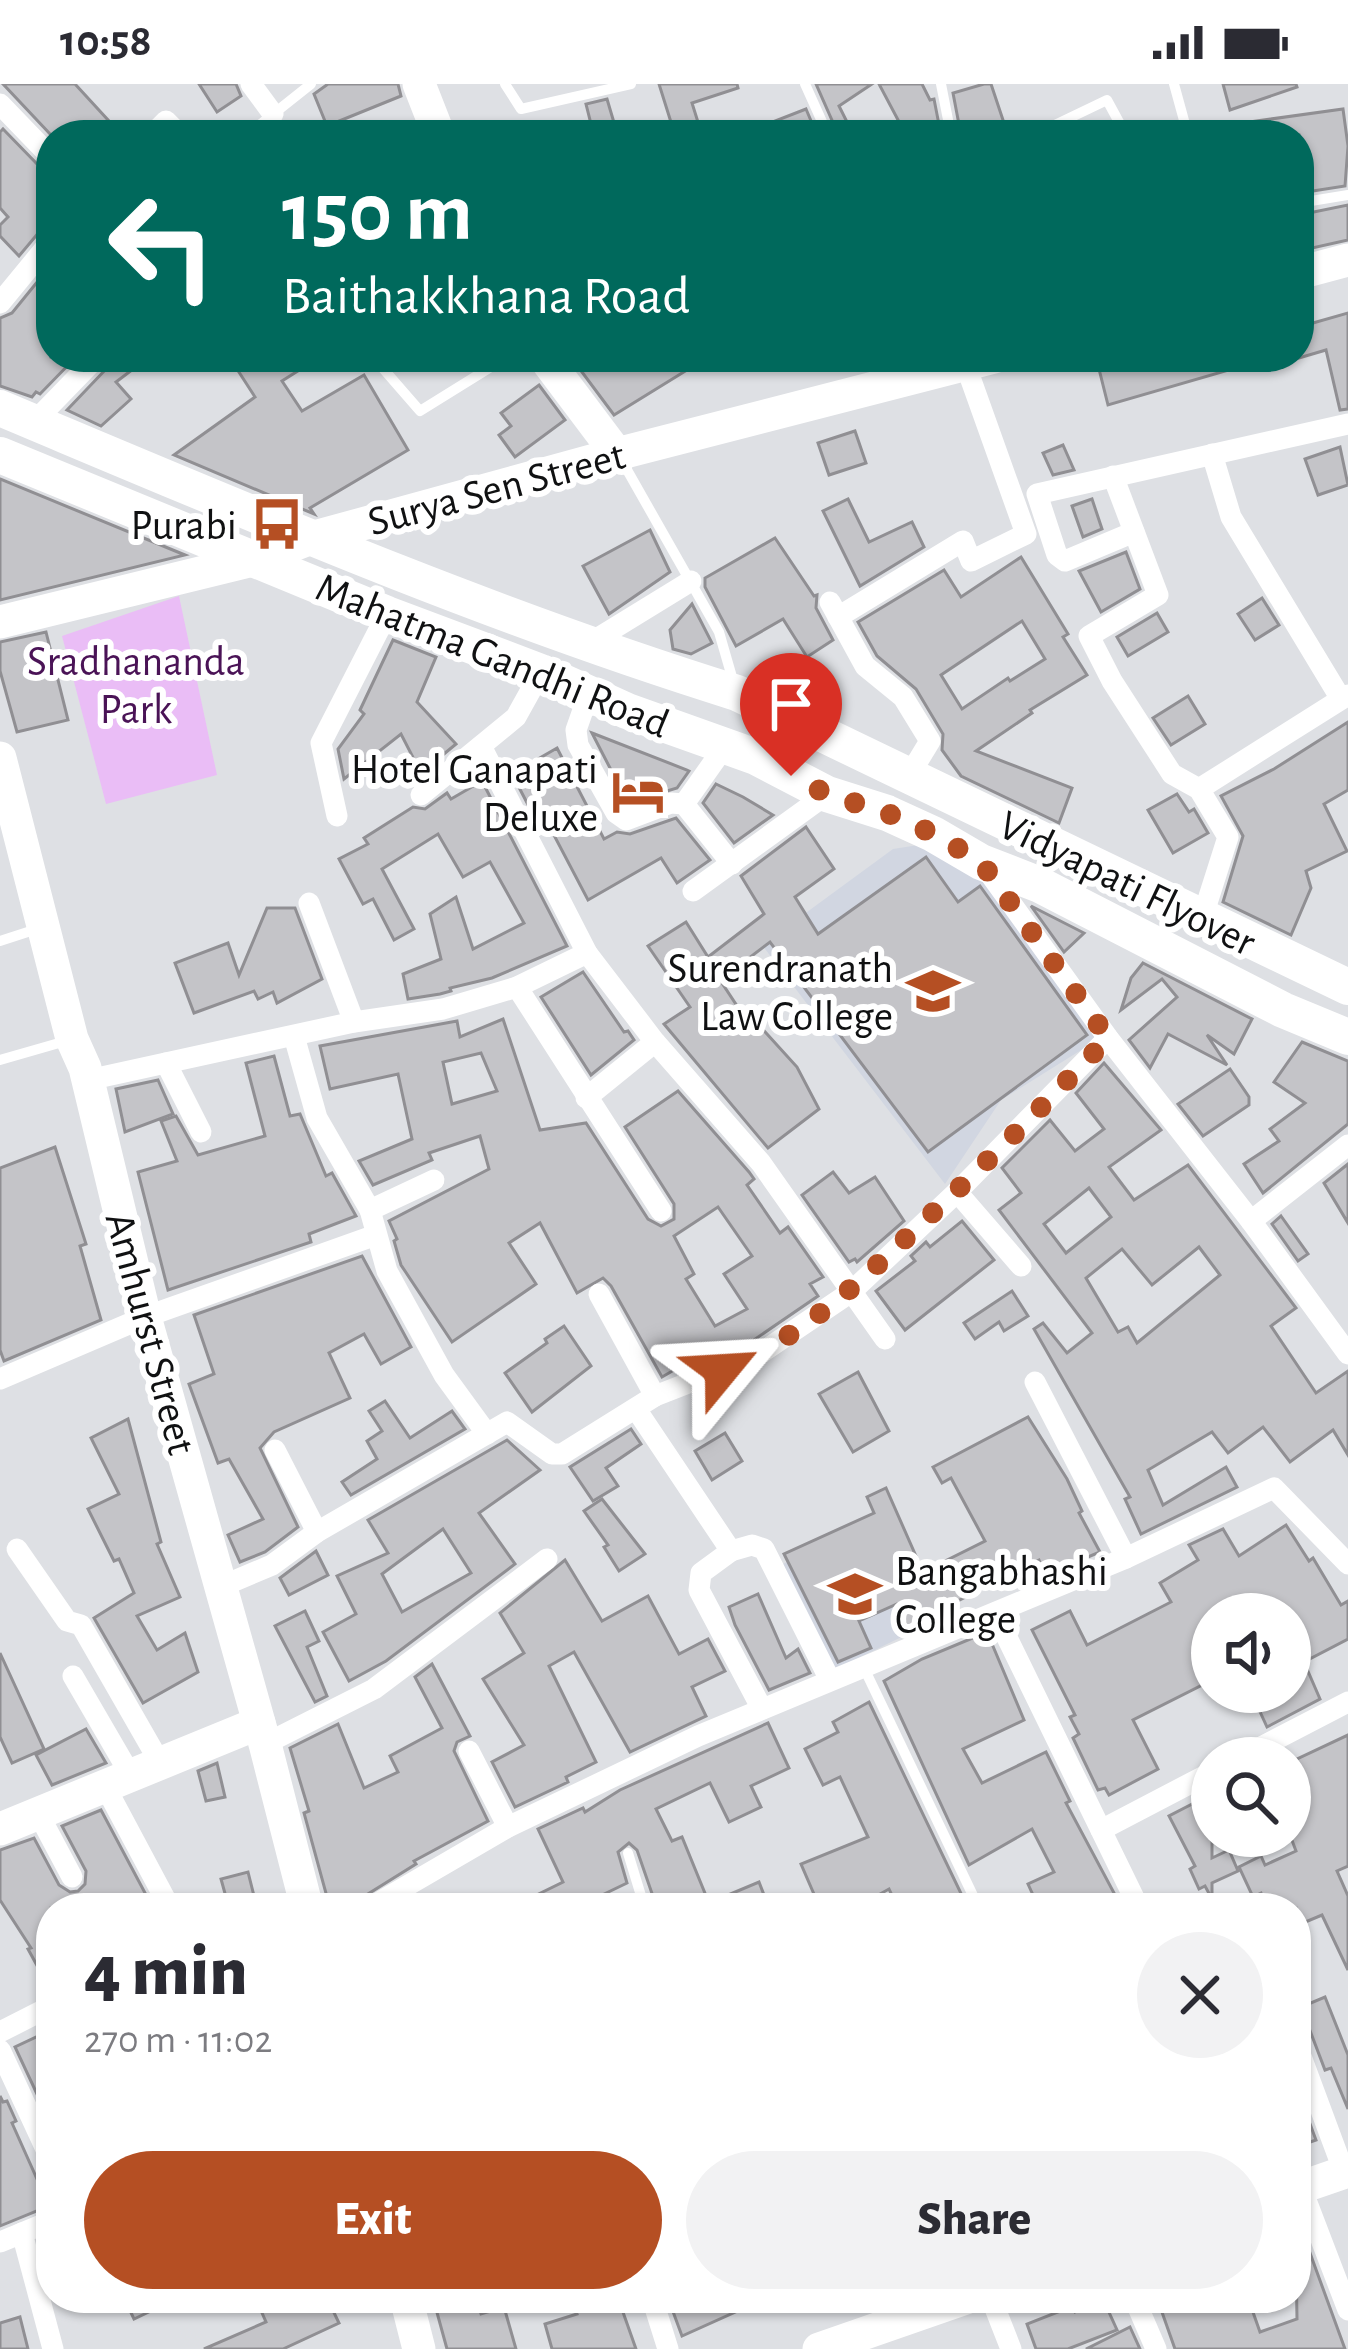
<!DOCTYPE html>
<meta charset="utf-8">
<style>
:root{--surface:#fff;--page:#f2f2f3;--text:#2b2b33;--muted:#7c7c81;--accent:#b54f23}
body{margin:0;font-family:"Alegreya Sans",sans-serif;background:var(--page);color:var(--text);height:100vh;display:flex;flex-direction:column;font-size:45px;white-space:nowrap}
*{box-sizing:border-box;margin:0}
p{font-size:39px;color:var(--muted)}
.icon{flex:none;width:66px;height:66px;fill:none;stroke:currentColor;stroke-width:2;stroke-linecap:round;stroke-linejoin:round}
.map{position:relative;flex:1;overflow:hidden}
.drawer{position:absolute;left:36px;top:1809px;width:1275px;height:420px;display:flex;flex-direction:column;background:var(--surface);border-radius:48px;box-shadow:0 3px 9px #0004}
.drawer>*{flex:none}
.top-card{position:absolute;left:36px;top:36px;width:1278px;height:252px;border-radius:48px;box-shadow:0 3px 9px #0004;background:#00695c;color:#fff;overflow:hidden}
.controls{position:absolute;left:1191px;top:1509px;display:grid;gap:24px}
.controls a{display:grid;place-items:center;width:120px;height:120px;border-radius:50%;background:var(--surface);box-shadow:0 3px 9px #0004;font-size:60px}
.pin{position:absolute;display:grid;place-items:center;width:102px;height:102px;color:#fff;margin:-123px -51px;border-radius:50% 50% 50% 0;rotate:-45deg;box-shadow:0 0 12px #0007}
.pin .icon{rotate:45deg}
.me{position:absolute;width:132px;margin:-66px;rotate:63deg;stroke-linejoin:round;filter:drop-shadow(0 0 9px #0008)}
.turn{display:flex;align-items:center;gap:42px;height:252px;padding:0 48px;font-size:54px}
.turn .icon{width:156px;height:156px;stroke-width:2.5}
.turn b{display:block;font-size:84px;line-height:102px}
.round{display:grid;place-items:center;flex:none;width:126px;height:126px;border-radius:63px;background:var(--page)}
.headline{display:flex;align-items:center;justify-content:space-between;height:204px;padding:0 48px}
h1{font-size:72px;font-weight:800;line-height:90px}
.cta{display:flex;gap:24px;margin-top:auto;padding:24px 48px}
.cta a{flex:1;height:138px;border-radius:72px;background:var(--accent);color:#fff;font-size:48px;font-weight:800;line-height:138px;text-align:center}
.cta a+a{background:var(--page);color:var(--text)}
.status{display:flex;justify-content:space-between;align-items:center;height:84px;padding:0 60px;background:var(--surface);direction:ltr}
.status svg{height:33px;fill:currentColor}
.map>svg:first-child{display:block}
</style>
<div class="status"><b>10:58</b><svg viewBox="0 0 49 12"><path d="M0 12V9h3v3zM5 12V6h3v6zM10 12V3h3v9zM15 12V0h3v12zM26 1h20v11H26zM47 4h2v5h-2z"/></svg></div>
<div class="map">
<svg width="1348" height="2265" viewBox="0 0 1348 2265">
<rect width="100%" height="100%" fill="#dee0e4"/>
<g fill="#d1d6e1">
<polygon points="957,755 1102,953 1001,1016 945,1100 762,861 893,765"/>
<polygon points="877,1437 928,1540 834,1586 783,1480"/>
</g>
<polygon fill="#eabdf6" points="179,512 217,691 106,720 62,552"/>
<g fill="#c4c4c8" stroke="#908f93" stroke-width="3" fill-rule="evenodd">
<polygon points="3,0 75,0 108,36 91,51 51,51"/>
<polygon points="199,0 236,0 241,12 217,28"/>
<polygon points="328,0 398,0 401,12 327,42 314,10"/>
<polygon points="659,0 737,0 738,4 692,19 702,51 675,51"/>
<polygon points="816,0 872,0 839,22 847,38 835,43"/>
<polygon points="879,0 922,0 930,16 934,15 941,51 906,51"/>
<polygon points="984,0 991,0 1008,51 961,51 953,9"/>
<polygon points="1223,0 1296,0 1297,3 1230,26"/>
<polygon points="607,15 615,42 593,48 586,20"/>
<polygon points="806,25 817,51 745,51 744,49"/>
<polygon points="1343,25 1348,62 1345,102 1300,109 1299,51 1235,51 1235,40"/>
<polygon points="3,45 40,83 51,88 51,142 40,147 19,172 0,152 0,141 8,133 0,124 0,48"/>
<polygon points="1348,121 1348,156 1299,167 1299,131"/>
<polygon points="51,181 51,273 76,273 40,310 36,308 32,313 0,302 0,234 12,229"/>
<polygon points="1348,229 1348,325 1340,326 1326,266 1299,274 1299,243"/>
<polygon points="112,273 149,273 116,298 131,315 101,342 67,326 108,283"/>
<polygon points="249,273 320,273 282,297 302,327 364,291 408,366 310,424 314,430 174,371 255,313 235,282"/>
<polygon points="577,273 708,273 614,331 573,276"/>
<polygon points="1096,273 1252,273 1253,279 1108,321"/>
<polygon points="539,301 565,336 515,373 499,351 511,342 501,329"/>
<polygon points="855,347 866,379 829,391 818,359"/>
<polygon points="1063,361 1074,386 1053,391 1043,369"/>
<polygon points="1340,363 1348,401 1318,411 1305,375"/>
<polygon points="0,395 185,471 0,516"/>
<polygon points="848,415 869,458 912,438 924,463 860,502 823,427"/>
<polygon points="1092,415 1102,445 1083,453 1072,422"/>
<polygon points="650,446 670,488 609,530 583,482"/>
<polygon points="775,454 814,512 817,511 816,524 833,556 807,573 783,535 736,562 705,503 705,494"/>
<polygon points="1126,468 1140,505 1101,528 1079,487"/>
<path d="M1021 473 1068 550 1063 553 1087 591 1030 626 1032 629 976 667 1072 704 1059 739 961 692 942 666 943 650 916 605 877 572 858 538 944 486 961 513ZM1022 537 1045 575 1010 597 1008 594 962 625 941 591Z"/>
<polygon points="1262,514 1279,541 1255,556 1238,530"/>
<polygon points="692,520 712,559 691,570 673,565 670,546"/>
<polygon points="1157,529 1168,548 1128,572 1117,553"/>
<polygon points="46,548 68,636 17,648 0,587 0,558"/>
<polygon points="393,556 436,573 417,618 456,660 421,689 401,650 344,695 338,665 364,630 360,626"/>
<polygon points="1188,612 1205,640 1171,661 1153,634"/>
<polygon points="1348,638 1348,706 1324,720 1347,767 1306,787 1311,804 1291,851 1223,818 1243,752 1221,712 1274,685"/>
<polygon points="592,649 687,686 689,687 677,704 628,719"/>
<polygon points="557,664 604,755 617,748 630,750 676,734 710,776 677,799 661,774 588,816 545,734 537,738 512,690"/>
<polygon points="482,697 567,862 492,894 450,904 451,907 440,910 408,915 403,890 441,875 430,830 456,813 473,865 524,839 490,778 463,793 438,750 382,785 414,845 394,856 373,815 363,820 339,775 368,760 364,754 413,723 425,725 447,709 451,715"/>
<polygon points="716,700 743,713 773,731 734,759 703,719"/>
<polygon points="1177,710 1189,728 1194,725 1208,749 1173,769 1148,726"/>
<polygon points="806,743 834,785 795,813 818,850 926,773 958,818 980,802 1087,951 928,1068 770,858 720,896 751,943 757,939 797,983 819,1025 768,1064 664,940 690,923 648,862 686,838 708,873 764,830 741,792"/>
<polygon points="1031,822 1084,849 1064,868"/>
<polygon points="267,824 295,824 322,895 277,919 273,908 258,915 254,907 194,929 175,879 228,859 239,891"/>
<polygon points="1143,879 1252,935 1234,970 1207,951 1227,981 1168,950 1150,984 1129,956 1177,913 1162,895 1121,926 1131,894"/>
<polygon points="583,888 624,948 628,947 634,956 591,991 541,913"/>
<path d="M503 935 540 1046 586 1039 648 1135 661 1142 674 1135V1120L625 1043 678 1007 749 1088 754 1095 747 1101 780 1149 788 1143 823 1193 810 1200 818 1212 748 1260 704 1277 700 1271 662 1293 611 1202 603 1194 577 1209 540 1139 509 1159 536 1200 452 1258 401 1181 394 1157 397 1155 389 1137 489 1085 480 1052 429 1069 432 1076 373 1101 359 1077 412 1055 398 990 330 1005 320 962 457 937 460 953ZM481 969 497 1007 452 1020 443 978ZM718 1123 752 1172 724 1190 747 1225 715 1242 686 1195 694 1190 674 1152Z"/>
<polygon points="1302,958 1348,977 1348,1040 1263,1109 1244,1080 1279,1057 1270,1045 1305,1019 1274,998"/>
<polygon points="274,972 290,1032 300,1030 326,1092 332,1089 356,1132 309,1150 311,1158 168,1206 138,1088 177,1077 161,1037 176,1032 198,1071 265,1052 246,979"/>
<path d="M1104 979 1161 1046 1109 1083 1134 1116 1188 1081 1296 1224 1271 1242 1316 1309 1348 1287V1371L1333 1346 1290 1378 1263 1343 1228 1369 1212 1348 1148 1386 1163 1421 1226 1383 1237 1403 1141 1450 1125 1415 1130 1413 1034 1245 1043 1239 1067 1269 1092 1249 999 1126 1021 1109 1002 1084 1050 1036 1075 1067 1104 1045 1076 1009ZM1089 1104 1111 1133 1066 1169 1044 1140ZM1199 1163 1220 1191 1137 1259 1128 1243 1118 1248 1086 1194 1122 1165 1152 1201Z"/>
<polygon points="1230,985 1249,1013 1249,1021 1203,1052 1178,1020"/>
<polygon points="158,996 173,1030 125,1048 116,1005"/>
<polygon points="55,1063 86,1160 80,1162 101,1236 4,1277 0,1266 0,1084"/>
<polygon points="1348,1080 1348,1139 1324,1099"/>
<polygon points="833,1088 849,1109 875,1093 904,1137 857,1178 855,1175 849,1178 802,1111"/>
<polygon points="1281,1132 1308,1170 1298,1177 1272,1140"/>
<polygon points="962,1137 994,1176 905,1246 876,1207 915,1177 911,1172 926,1158 930,1163"/>
<polygon points="362,1172 411,1263 381,1280 364,1250 329,1269 350,1314 274,1348 260,1364 298,1443 265,1468 240,1478 228,1451 263,1435 229,1375 218,1379 189,1300 214,1290 194,1231"/>
<polygon points="1012,1207 1028,1232 1004,1247 999,1238 975,1255 964,1239"/>
<polygon points="564,1242 591,1282 532,1328 505,1289 547,1259 545,1255"/>
<polygon points="858,1288 889,1347 853,1368 819,1310"/>
<polygon points="385,1317 410,1354 452,1327 465,1345 351,1411 342,1398 377,1375 367,1357 382,1347 369,1327"/>
<polygon points="1028,1333 1067,1395 1082,1427 1079,1429 1100,1468 1045,1491 1039,1476 940,1526 944,1533 909,1548 897,1520 859,1537 871,1564 838,1578 784,1470 874,1429 867,1413 886,1404 923,1488 985,1457 951,1394 942,1399 933,1383"/>
<polygon points="128,1335 161,1458 157,1460 180,1513 137,1532 157,1566 185,1549 198,1588 143,1619 94,1534 134,1509 119,1475 114,1477 88,1425 119,1410 91,1354"/>
<polygon points="631,1345 641,1360 606,1384 618,1402 593,1417 570,1383"/>
<polygon points="725,1349 742,1377 712,1396 695,1367"/>
<path d="M507 1356 540 1386 479 1429 515 1480 386 1577 349 1597 323 1548 356 1530 337 1492 388 1469 368 1436ZM443 1445 471 1489 402 1528 382 1490Z"/>
<polygon points="602,1415 645,1470 619,1487 604,1463 608,1461 584,1427"/>
<polygon points="1286,1441 1309,1477 1313,1474 1341,1521 1348,1517 1348,1555 1304,1578 1320,1615 1267,1643 1251,1608 1290,1608 1290,1530 1212,1530 1212,1596 1133,1636 1158,1685 1109,1711 1105,1704 1098,1706 1073,1654 1079,1650 1070,1633 1075,1631 1032,1546 1070,1527 1087,1561 1171,1518 1160,1499 1198,1476 1189,1461 1223,1445 1239,1472"/>
<polygon points="316,1467 328,1491 289,1511 280,1494"/>
<polygon points="565,1476 602,1537 648,1512 679,1570 708,1555 725,1587 692,1603 706,1632 630,1668 574,1568 549,1582 596,1678 566,1693 568,1698 515,1723 492,1678 524,1661 483,1595 524,1569 500,1529"/>
<polygon points="758,1510 786,1574 798,1565 810,1589 769,1606 735,1541 729,1523"/>
<polygon points="305,1527 319,1557 307,1563 327,1612 315,1618 275,1542"/>
<polygon points="987,1548 1024,1636 963,1665 982,1699 1046,1668 1070,1717 1066,1719 1122,1824 1039,1824 1028,1800 1054,1788 1032,1745 969,1781 884,1597 922,1575"/>
<polygon points="0,1569 44,1665 12,1679 0,1653"/>
<polygon points="432,1580 470,1652 457,1658 454,1667 488,1737 414,1777 416,1780 355,1818 330,1824 304,1729 309,1727 290,1664 338,1640 364,1704 398,1688 390,1672 442,1644 415,1593"/>
<polygon points="869,1618 968,1824 898,1824 889,1805 855,1824 820,1824 801,1780 868,1753 840,1693 823,1701 805,1665 838,1648 833,1638"/>
<polygon points="768,1639 789,1684 751,1702 761,1723 729,1738 710,1699 656,1725 672,1757 682,1753 709,1819 759,1798 769,1824 657,1824 637,1766 629,1759 618,1768 627,1799 575,1824 510,1824 563,1798 538,1745 583,1724 585,1728 620,1706"/>
<polygon points="86,1645 106,1679 52,1701 36,1671"/>
<polygon points="1348,1651 1348,1782 1337,1787 1348,1812 1348,1886 1322,1831 1296,1842 1296,1824 1266,1824 1261,1809 1253,1813 1239,1783 1261,1772 1265,1781 1296,1767 1290,1751 1290,1703 1305,1697 1295,1676"/>
<polygon points="217,1679 225,1713 206,1717 198,1687"/>
<polygon points="1200,1716 1212,1738 1212,1774 1229,1766 1238,1787 1212,1799 1212,1815 1205,1802 1199,1805 1190,1785 1195,1782 1169,1732"/>
<polygon points="101,1726 153,1824 51,1824 51,1907 28,1865 31,1864 0,1816 0,1766 34,1754 59,1801 70,1808 78,1807 85,1800 86,1787 62,1742"/>
<polygon points="248,1788 257,1824 229,1824 221,1795"/>
<polygon points="1325,1913 1348,1971 1348,2025 1331,1984 1325,1986 1301,1923"/>
<polygon points="51,1946 51,2040 15,1963"/>
<polygon points="1296,2002 1316,2056 1296,2063"/>
<polygon points="0,2012 3,2018 7,2017 16,2037 12,2039 49,2122 0,2142"/>
<polygon points="1310,2169 1345,2265 1175,2265 1157,2214 1248,2214 1260,2248 1297,2235 1296,2174"/>
<polygon points="124,2214 178,2214 134,2235"/>
<polygon points="276,2214 327,2214 339,2239 283,2265 204,2265 266,2238 259,2222"/>
<polygon points="433,2214 476,2214 481,2230 504,2223 516,2265 447,2265"/>
<polygon points="571,2214 618,2214 636,2265 552,2265 545,2240 577,2230"/>
<polygon points="668,2214 763,2214 764,2215 682,2252"/>
<polygon points="1103,2215 1117,2246 1068,2265 1036,2265 1027,2240 1073,2222 1075,2228"/>
<polygon points="20,2233 28,2265 0,2265 0,2239"/>
<polygon points="1130,2243 1140,2265 1086,2265"/>
</g>
<g fill="none" stroke-linecap="round" stroke-linejoin="round">
<g stroke="#fff" stroke-width="10">
<polyline points="505,0 521,25 631,0"/>
<polyline points="805,0 828,51"/>
<polyline points="941,0 951,51"/>
<polyline points="1174,0 1188,51"/>
<polyline points="247,51 311,0"/>
<polyline points="1034,51 1107,16 1126,51"/>
<polyline points="1299,119 1348,111"/>
<polyline points="373,273 420,327 507,273"/>
<polyline points="622,377 719,548 734,600"/>
<polyline points="0,857 37,845"/>
<polyline points="0,976 66,957"/>
<polyline points="864,1584 979,1824"/>
<polyline points="618,1824 642,1815 628,1769"/>
</g>
<g stroke="#fff" stroke-width="21">
<polyline points="251,0 273,30"/>
<polyline points="0,20 51,73"/>
<polyline points="152,51 166,37 180,51"/>
<polyline points="0,219 51,157"/>
<polyline points="34,338 97,273"/>
<polyline points="1212,370 1231,433 1341,615"/>
<polyline points="1113,392 1158,511 1089,552 1112,597 1172,690 1199,705 1228,753 1206,822"/>
<polyline points="1134,448 1065,477 1057,471 1037,410 1348,340"/>
<polyline points="830,518 865,582 903,613 930,657 910,690"/>
<polyline points="838,533 963,457 971,477 1026,450 966,282"/>
<polyline points="590,559 691,497"/>
<polyline points="589,609 576,646 578,661 616,729 626,736 671,719 684,720 732,780"/>
<polyline points="481,662 587,869 655,958 761,1079 885,1255"/>
<polyline points="1199,705 1348,611"/>
<polyline points="421,711 516,633 541,588"/>
<polyline points="684,720 725,662"/>
<polyline points="337,732 321,659 387,530"/>
<polyline points="985,783 1108,954 1251,1137 1348,1270"/>
<polyline points="693,807 827,710"/>
<polyline points="309,819 354,938"/>
<polyline points="517,903 661,1127"/>
<polyline points="294,952 317,1034 370,1126 387,1187 444,1291 487,1350"/>
<polyline points="166,979 201,1048"/>
<polyline points="88,996 354,938 443,925 517,903 587,869"/>
<polyline points="586,1014 655,958"/>
<polyline points="957,1108 1021,1182"/>
<polyline points="370,1126 434,1096"/>
<polyline points="1251,1137 1348,1061"/>
<polyline points="599,1210 655,1312"/>
<polyline points="0,1295 145,1233 376,1151"/>
<polyline points="1035,1298 1126,1474"/>
<polyline points="636,1325 731,1467 752,1461 764,1465 830,1596"/>
<polyline points="275,1366 317,1448"/>
<polyline points="17,1465 67,1537 81,1541 159,1677"/>
<polyline points="731,1467 701,1489 699,1506 762,1625"/>
<polyline points="220,1503 272,1481 317,1448 507,1338 552,1370 562,1370 655,1312 755,1273 851,1208 957,1108 1108,954"/>
<polyline points="995,1529 1139,1824"/>
<polyline points="73,1592 130,1690"/>
<polyline points="265,1660 374,1605 547,1475"/>
<polyline points="469,1667 508,1743"/>
<polyline points="1240,1674 1348,1618"/>
<polyline points="106,1704 170,1824"/>
<polyline points="39,1731 72,1793"/>
<polyline points="1101,1746 1212,1688"/>
<polyline points="369,1824 508,1743 698,1652 1126,1474 1274,1404 1348,1480"/>
<polyline points="0,1948 51,1922"/>
<polyline points="1296,1959 1344,2088"/>
<polyline points="0,1966 51,2076"/>
<polyline points="1301,2103 1348,2226"/>
<polyline points="22,2149 53,2265"/>
<polyline points="0,2158 51,2137"/>
<polyline points="652,2214 668,2265"/>
<polyline points="991,2214 1011,2265"/>
<polyline points="1134,2214 1156,2265"/>
</g>
<g stroke="#fff" stroke-width="33">
<polyline points="419,0 439,51"/>
<polyline points="1299,189 1348,176"/>
<polyline points="544,273 617,370"/>
<polyline points="0,538 257,475 311,454 617,370 994,273"/>
<polyline points="0,674 72,955 85,984 145,1233 265,1660 307,1824"/>
<polyline points="0,1745 259,1639"/>
<polyline points="1296,2105 1348,2087"/>
<polyline points="406,2214 419,2265"/>
<polyline points="819,2265 966,2214"/>
</g>
<g stroke="#fff" stroke-width="36">
<path d="M0 324C243 426 486 531 737 609L1348 903"/>
<polyline points="0,371 387,530 541,588 627,627 756,673 827,710 887,729 933,750 981,778 1040,801 1283,926 1348,953"/>
</g>
</g>
<g fill="none" stroke-linecap="round" stroke-linejoin="round">
<path stroke="#b54f23" stroke-width="21" stroke-dasharray="0 37.8" d="M722 1286C803 1254 864 1194 926 1135 989 1077 1049 1016 1108 954L981 778 934 750 887 729 827 710 791 692"/>
</g>
<defs>
<g id="bus-bare" transform="scale(4.14)"><path d="M-5-6H5V4H4V6H2V4H-2V6H-4V4H-5ZM-3.5-4V0h7V-4ZM-3.5 1.2v1.5H-2V1.2ZM2 1.2v1.5H3.5V1.2Z" fill="#b54f23" stroke="#fff" stroke-width="2.5" paint-order="stroke"/></g>
<g id="hotel-bare" transform="scale(4.14)"><path d="M-6-4.5h1.5V1H6V5H4.5V3h-9V5H-6ZM-4 0a1.8 1.8 0 1 1 3.6 0ZM.5 0V-2.5h3Q6-2.5 6 0Z" fill="#b54f23" stroke="#fff" stroke-width="2.5" paint-order="stroke"/></g>
<g id="university-bare" transform="scale(4.14)"><path d="M0-5L7-2L0 1L-7-2ZM-4 1L0 2.5L4 1V4Q0 6-4 4Z" fill="#b54f23" stroke="#fff" stroke-width="2.5" paint-order="stroke"/></g>
</defs>
<g fill-rule="evenodd">
<use href="#bus-bare" x="277" y="440"/>
<use href="#hotel-bare" x="638" y="708"/>
<use href="#university-bare" x="933" y="907"/>
<use href="#university-bare" x="855" y="1510"/>
</g>
<g text-anchor="middle" stroke-width="12" stroke-linejoin="round" paint-order="stroke">
<g font-size="42" fill="#101112" stroke="#fff">
<text transform="translate(496 403) rotate(-15)" y="15">Surya Sen Street</text>
<text transform="translate(493 570) rotate(22)" y="15">Mahatma Gandhi Road</text>
<text transform="translate(1128 798) rotate(26)" y="15">Vidyapati Flyover</text>
<text transform="translate(152 1249) rotate(75)" y="15">Amhurst Street</text>
</g>
<g font-size="42" fill="#101112" stroke="#fff" text-anchor="end">
<text x="237" y="455">Purabi</text>
<text x="598" y="699">Hotel Ganapati<tspan x="598" dy="48">Deluxe</tspan></text>
<text x="893" y="898">Surendranath<tspan x="893" dy="48">Law College</tspan></text>
<text x="895" y="1501" text-anchor="start">Bangabhashi<tspan x="895" dy="48">College</tspan></text>
</g>
<g font-size="42" fill="#4a1356" stroke="#fff">
<text x="136" y="591">Sradhananda<tspan x="136" dy="48">Park</tspan></text>
</g>
</g>
</svg>
<div class="controls">
<a><svg class="icon" aria-label="sound" viewBox="0 0 24 24"><path d="M4 9h4l5-4v14l-5-4H4zM17 9q2 3 0 6"/></svg></a>
<a><svg class="icon" aria-label="search" viewBox="0 0 24 24"><circle cx="10" cy="10" r="6"/><path d="M15 15l6 6"/></svg></a>
</div>
<div class="pin" style="left:791px;top:692px;background:#d93025"><svg class="icon" aria-label="arrive" viewBox="0 0 24 24"><path d="M6 21V4h12l-3 4 3 4H6"/></svg></div>
<svg class="me" style="left:722px;top:1286px" viewBox="-20 -20 40 40"><path d="M0-17L14 15 0 8-14 15z" fill="#b54f23" stroke="#fff" stroke-width="4"/></svg>
<div class="top-card">
<div class="turn"><svg class="icon" aria-label="left" viewBox="0 0 24 24"><path d="M17 20v-9H6M10 6l-5 5 5 5"/></svg><div><b>150 m</b>Baithakkhana Road</div></div>
</div>
<section class="drawer">
<div class="headline"><div><h1>4 min</h1><p>270 m · 11:02</p></div><a class="round"><svg class="icon" aria-label="close" viewBox="0 0 24 24"><path d="M6 6l12 12M18 6L6 18"/></svg></a></div>
<div class="cta"><a>Exit</a><a>Share</a></div>
</section>
</div>
